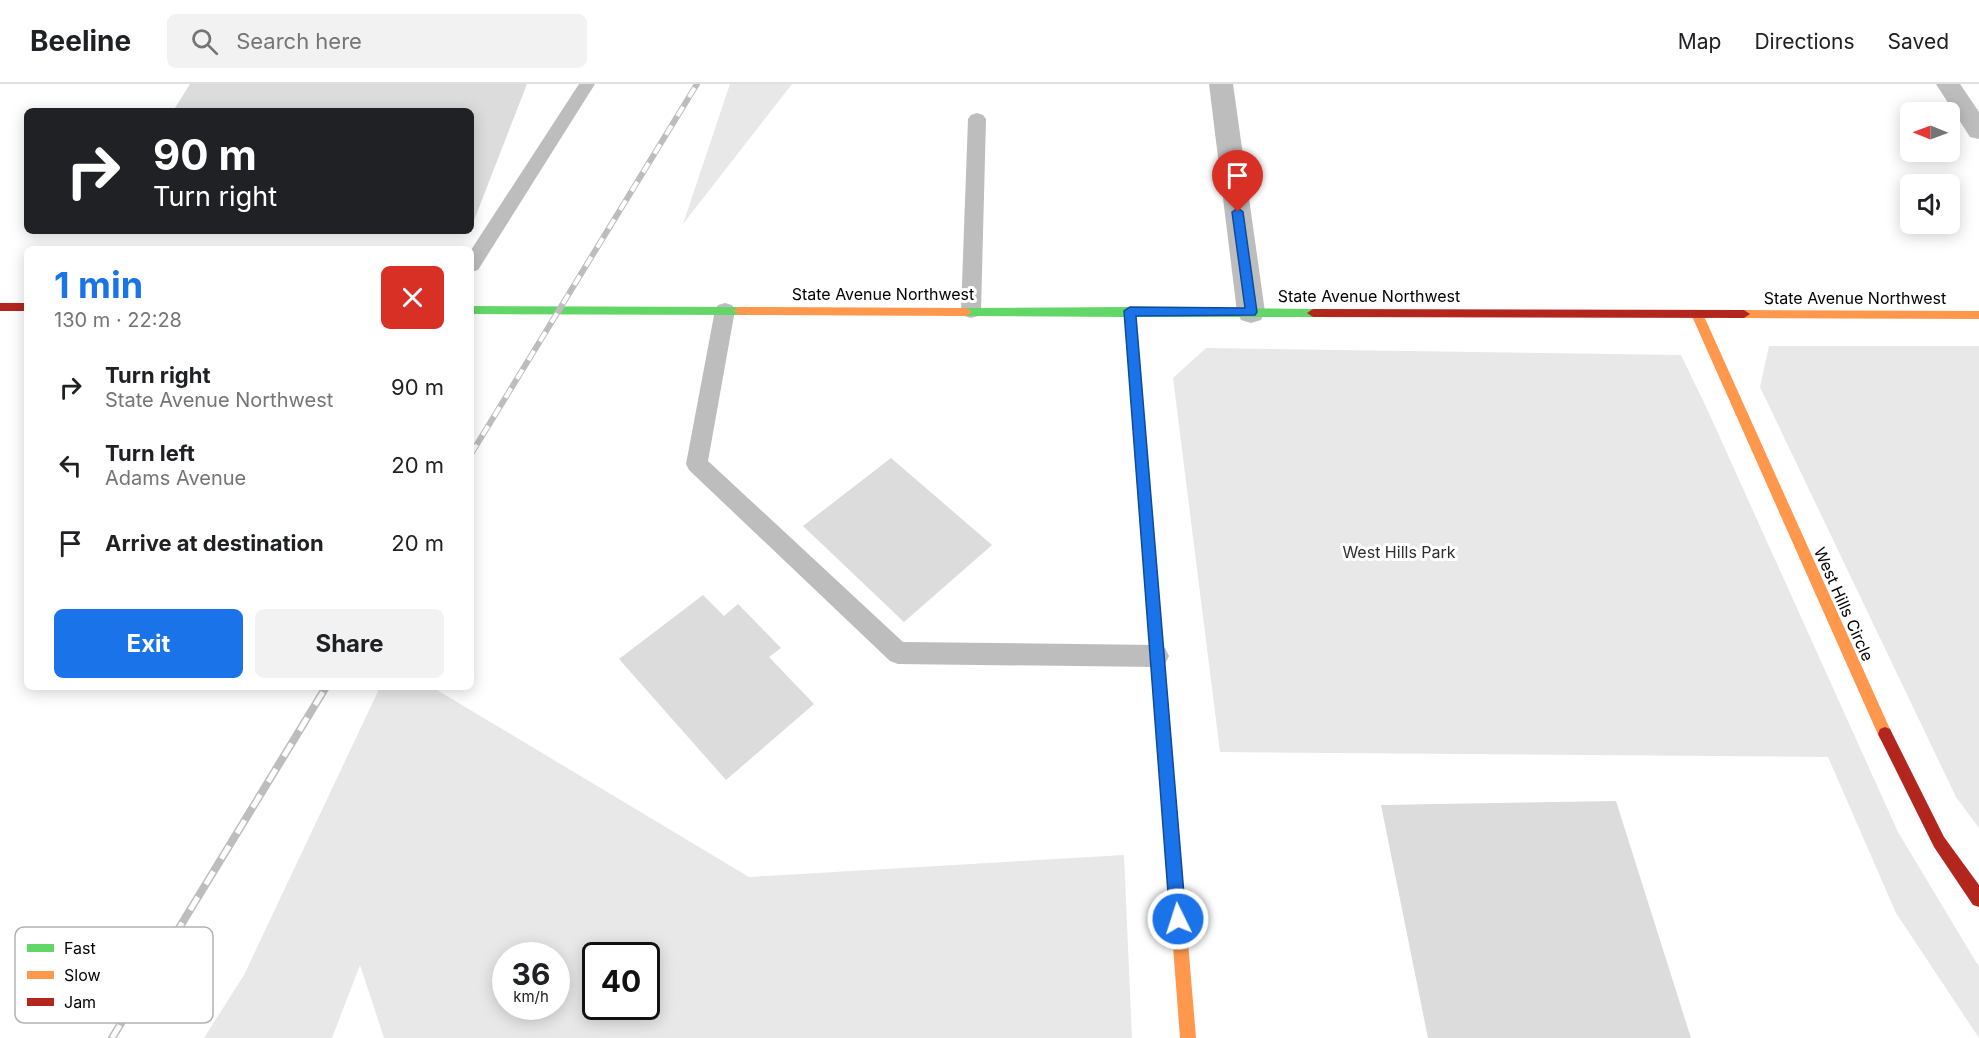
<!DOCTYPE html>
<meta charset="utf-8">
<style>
:root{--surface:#fff;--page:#f2f2f2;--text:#202124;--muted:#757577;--line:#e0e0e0;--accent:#1a73e8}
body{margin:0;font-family:Inter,sans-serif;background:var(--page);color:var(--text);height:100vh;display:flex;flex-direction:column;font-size:22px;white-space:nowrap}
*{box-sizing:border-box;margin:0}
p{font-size:20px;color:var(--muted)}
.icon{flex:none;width:33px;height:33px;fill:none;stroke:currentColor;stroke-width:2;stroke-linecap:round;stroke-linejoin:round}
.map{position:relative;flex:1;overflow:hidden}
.sheet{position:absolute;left:24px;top:162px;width:450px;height:444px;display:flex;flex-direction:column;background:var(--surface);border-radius:9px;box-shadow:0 3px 15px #0003}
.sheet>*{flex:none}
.top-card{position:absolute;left:24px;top:24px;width:450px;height:126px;border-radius:9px;box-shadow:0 3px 15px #0003;background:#202124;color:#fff;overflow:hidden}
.needle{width:39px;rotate:271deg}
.fabs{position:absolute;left:1900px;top:18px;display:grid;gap:12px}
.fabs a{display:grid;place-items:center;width:60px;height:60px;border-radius:9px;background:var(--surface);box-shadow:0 3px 15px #0003;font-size:30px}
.speed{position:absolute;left:492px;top:858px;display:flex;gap:12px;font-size:30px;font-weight:700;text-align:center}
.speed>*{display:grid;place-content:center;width:78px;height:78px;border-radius:50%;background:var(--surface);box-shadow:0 3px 15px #0003;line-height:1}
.speed small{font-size:15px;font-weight:400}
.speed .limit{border:3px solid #111;border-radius:9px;background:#fff;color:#111}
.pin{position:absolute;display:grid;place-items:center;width:51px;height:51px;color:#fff;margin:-62px -26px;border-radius:50% 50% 50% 0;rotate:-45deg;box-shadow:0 0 6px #0007}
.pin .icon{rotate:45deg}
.me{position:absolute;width:66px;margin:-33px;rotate:356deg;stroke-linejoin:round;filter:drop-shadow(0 0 4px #0008)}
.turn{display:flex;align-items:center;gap:21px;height:126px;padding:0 30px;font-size:27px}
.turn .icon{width:78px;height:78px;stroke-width:2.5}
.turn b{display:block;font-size:42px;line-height:51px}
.round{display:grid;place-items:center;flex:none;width:63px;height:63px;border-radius:9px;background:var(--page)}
.head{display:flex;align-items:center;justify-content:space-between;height:102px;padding:0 30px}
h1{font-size:36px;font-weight:700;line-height:45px;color:var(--accent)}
.primary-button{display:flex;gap:12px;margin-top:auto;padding:12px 30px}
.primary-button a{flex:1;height:69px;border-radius:9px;background:var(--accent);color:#fff;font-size:24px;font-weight:700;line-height:69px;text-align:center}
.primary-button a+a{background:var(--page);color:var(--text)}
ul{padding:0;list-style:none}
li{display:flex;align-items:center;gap:18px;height:78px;padding:0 30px}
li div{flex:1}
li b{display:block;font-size:22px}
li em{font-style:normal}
header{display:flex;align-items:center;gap:36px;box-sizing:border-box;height:84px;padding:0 30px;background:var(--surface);border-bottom:2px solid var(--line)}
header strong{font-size:28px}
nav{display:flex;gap:33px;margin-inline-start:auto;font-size:21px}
.search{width:420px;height:54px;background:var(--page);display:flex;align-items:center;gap:15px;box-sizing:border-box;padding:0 21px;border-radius:9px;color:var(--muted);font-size:22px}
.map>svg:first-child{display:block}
</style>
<header>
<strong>Beeline</strong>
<div class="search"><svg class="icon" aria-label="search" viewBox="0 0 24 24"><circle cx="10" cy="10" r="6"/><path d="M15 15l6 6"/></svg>Search here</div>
<nav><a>Map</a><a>Directions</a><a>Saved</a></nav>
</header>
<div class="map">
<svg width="1979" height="954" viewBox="0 0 1979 954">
<rect width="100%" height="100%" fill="#fff"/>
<g fill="#e8e8e8" fill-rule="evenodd">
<polygon points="730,0 792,0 683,140"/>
<polygon points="1769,262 1979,262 1979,744 1956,713 1760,303"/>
<polygon points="1206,264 1681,271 1708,327 1898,748 1979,883 1979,954 1896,829 1828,673 1220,668 1173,294"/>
<path d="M380 603H432L749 793 1124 771 1132 954H384L360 881 332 954H204L244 891ZM506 872H556V922H506ZM596 872H646V922H596Z"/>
</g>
<g fill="#dcdcdc">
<polygon points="190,0 527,0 471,144 471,27 173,27"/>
<polygon points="415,147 470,147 469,150 415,149"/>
<polygon points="891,374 992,461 904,538 803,442"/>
<polygon points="703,511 724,532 738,520 781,564 769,573 814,620 726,696 619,575"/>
<polygon points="1616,717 1691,954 1428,954 1381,721"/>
</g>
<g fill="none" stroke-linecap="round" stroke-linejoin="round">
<g fill="#bdbdbd" fill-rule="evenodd">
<polygon points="579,0 595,0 478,186 471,188 471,166"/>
<polygon points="977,29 983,31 986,35 981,227 978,232 971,234 964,232 961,227 968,35 971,31"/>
<polygon points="725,219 732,221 735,226 708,377 903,558 1157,561 1165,564 1169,572 1165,580 1157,583 898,580 890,577 689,386 686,380 715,226 718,221"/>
</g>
<g fill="#bdbdbd" fill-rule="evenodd">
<polygon points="1209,0 1233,0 1265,228 1261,236 1251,239 1241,236 1237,228"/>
<polygon points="1936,0 1960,0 1979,28 1979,55 1970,53"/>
</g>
<g fill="#63d668" fill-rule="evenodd">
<polygon points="471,222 739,223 745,227 739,231 471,230"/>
<polygon points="1130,223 1313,225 1319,229 1313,233 1136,233 1173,678 1171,683 1166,685 1161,683 1159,678 1125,233 966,232 960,228 966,224"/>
</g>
<g fill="#ff974d" fill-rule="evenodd">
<polygon points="739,223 966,224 972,228 966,232 739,231 733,227"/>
<polygon points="1697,226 1703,230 1890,645 1892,650 1890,655 1885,657 1880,655 1691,230"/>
<polygon points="1744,226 1979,227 1979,235 1744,234 1738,230"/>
<polygon points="1166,671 1171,673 1173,678 1196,954 1180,954 1159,678 1161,673"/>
</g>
<g fill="#b3261e" fill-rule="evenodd">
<rect x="0" y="219" width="27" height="8"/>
<polygon points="1313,225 1744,226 1750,230 1744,234 1313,233 1307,229"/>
<polygon points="1885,643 1890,645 1944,753 1979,801 1979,823 1973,821 1934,763 1878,650 1880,645"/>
</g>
<g stroke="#bdbdbd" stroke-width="6">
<polyline id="rail-far1" points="471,370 697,0"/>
</g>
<g stroke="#bdbdbd" stroke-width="8">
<polyline id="rail" points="112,954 326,603"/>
</g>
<use href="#rail-far1" stroke="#fff" stroke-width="4" stroke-dasharray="11" stroke-linecap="butt"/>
<use href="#rail" stroke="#fff" stroke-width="5" stroke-dasharray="15" stroke-linecap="butt"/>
</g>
<polygon fill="#1a73e8" stroke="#114b97" stroke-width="1.5" points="1238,124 1243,128 1257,228 1255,231 1136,232 1186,835 1184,840 1178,843 1172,840 1170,835 1124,227 1130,223 1245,224 1232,128"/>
<g text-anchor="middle" stroke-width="6" stroke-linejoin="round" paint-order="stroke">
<g font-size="16" fill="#000" stroke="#fff">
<text x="883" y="216">State Avenue Northwest</text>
<text x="1369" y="218">State Avenue Northwest</text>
<text x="1855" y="220">State Avenue Northwest</text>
<text transform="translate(1844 520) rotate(66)" y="6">West Hills Circle</text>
</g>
<g font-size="16" fill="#2d2d2d" stroke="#fff">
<text x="1399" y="474">West Hills Park</text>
</g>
</g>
<rect x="15" y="843" width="198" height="96" rx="9" fill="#fff" stroke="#b2b2b2" stroke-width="1.5"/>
<rect x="27" y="860" width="27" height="8" fill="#63d668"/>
<rect x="27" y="887" width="27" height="8" fill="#ff974d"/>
<rect x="27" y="914" width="27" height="8" fill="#b3261e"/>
<g font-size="16" fill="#000">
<text x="64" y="870">Fast</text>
<text x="64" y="897">Slow</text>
<text x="64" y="924">Jam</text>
</g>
</svg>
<div class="fabs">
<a><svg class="needle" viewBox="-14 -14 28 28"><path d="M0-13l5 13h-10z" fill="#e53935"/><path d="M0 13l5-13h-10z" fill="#757577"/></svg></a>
<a><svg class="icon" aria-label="sound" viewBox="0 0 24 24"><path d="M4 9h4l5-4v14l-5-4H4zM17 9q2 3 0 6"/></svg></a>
</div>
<div class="speed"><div>36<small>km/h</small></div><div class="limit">40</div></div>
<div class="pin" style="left:1238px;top:128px;background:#d93025"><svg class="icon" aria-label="arrive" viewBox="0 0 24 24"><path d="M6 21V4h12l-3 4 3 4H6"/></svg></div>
<svg class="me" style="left:1178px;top:835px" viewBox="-20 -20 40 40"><circle r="17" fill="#1a73e8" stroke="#fff" stroke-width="3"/><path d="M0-11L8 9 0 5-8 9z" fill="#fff"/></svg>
<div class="top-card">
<div class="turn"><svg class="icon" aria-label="right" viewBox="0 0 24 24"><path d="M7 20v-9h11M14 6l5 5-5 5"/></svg><div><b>90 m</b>Turn right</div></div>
</div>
<section class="sheet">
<div class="head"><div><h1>1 min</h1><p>130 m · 22:28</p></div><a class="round" style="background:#d93025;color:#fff"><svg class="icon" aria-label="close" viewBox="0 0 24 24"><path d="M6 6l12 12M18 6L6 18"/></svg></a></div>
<ul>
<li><svg class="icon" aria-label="right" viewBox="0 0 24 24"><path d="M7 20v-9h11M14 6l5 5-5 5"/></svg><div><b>Turn right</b><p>State Avenue Northwest</p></div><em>90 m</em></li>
<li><svg class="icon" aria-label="left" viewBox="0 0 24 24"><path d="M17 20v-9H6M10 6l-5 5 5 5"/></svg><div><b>Turn left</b><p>Adams Avenue</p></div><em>20 m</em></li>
<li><svg class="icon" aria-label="arrive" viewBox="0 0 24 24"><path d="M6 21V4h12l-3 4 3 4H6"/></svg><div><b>Arrive at destination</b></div><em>20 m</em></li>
</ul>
<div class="primary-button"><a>Exit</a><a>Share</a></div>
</section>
</div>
